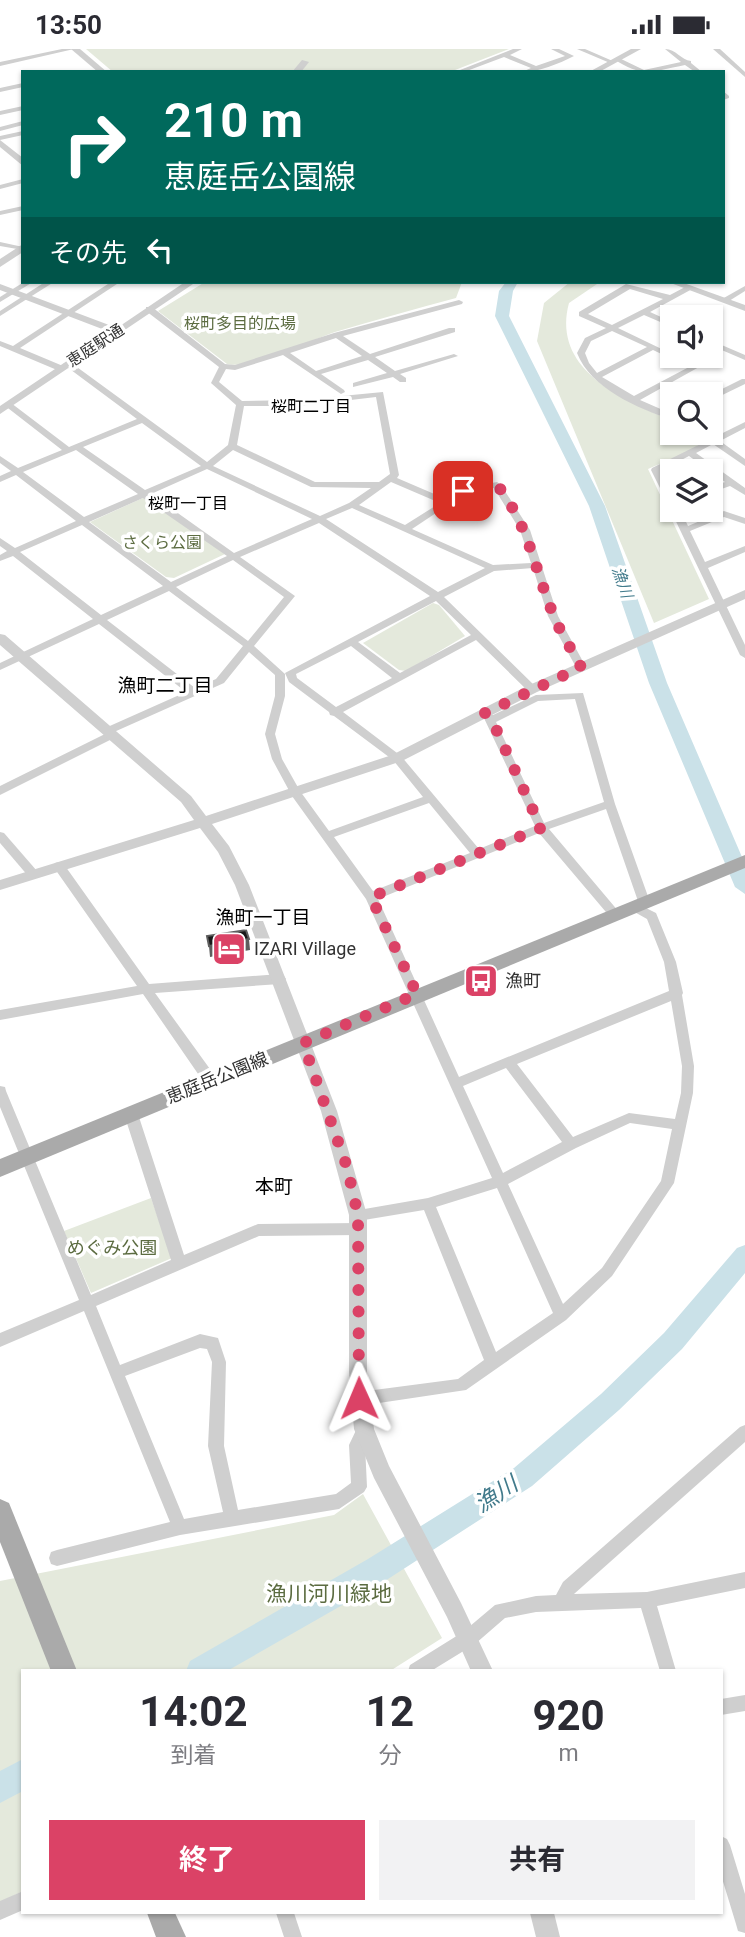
<!DOCTYPE html>
<html lang="ja">
<meta charset="utf-8">
<style>
:root{--surface:#fff;--page:#f2f2f3;--text:#2b2b33;--muted:#7c7c81;--accent:#db4266}
body{margin:0;font-family:Roboto,"Noto Sans JP",sans-serif;background:var(--page);color:var(--text);height:100vh;display:flex;flex-direction:column;font-size:26px;white-space:nowrap}
*{box-sizing:border-box;margin:0}
p{font-size:23px;color:var(--muted)}
.icon{flex:none;width:38px;height:38px;fill:none;stroke:currentColor;stroke-width:2;stroke-linecap:round;stroke-linejoin:round}
.map{position:relative;flex:1;overflow:hidden}
.side{position:absolute;left:21px;top:1620px;width:702px;height:245px;display:flex;flex-direction:column;background:var(--surface);border-radius:0px;box-shadow:0 2px 5px #0004}
.side>*{flex:none}
.top-card{position:absolute;left:21px;top:21px;width:704px;height:214px;border-radius:0px;box-shadow:0 2px 5px #0004;background:#00695c;color:#fff;overflow:hidden}
.controls{position:absolute;left:660px;top:256px;display:grid;gap:14px}
.controls a{display:grid;place-items:center;width:63px;height:63px;border-radius:0px;background:var(--surface);box-shadow:0 2px 5px #0004;font-size:35px}
.pin{position:absolute;display:grid;place-items:center;width:60px;height:60px;color:#fff;margin:-30px;border-radius:14px;box-shadow:0 4px 10px #0006}
.me{position:absolute;width:77px;margin:-38px;rotate:359deg;stroke-linejoin:round;filter:drop-shadow(0 0 5px #0008)}
.turn{display:flex;align-items:center;gap:24px;height:147px;padding:0 28px;font-size:32px}
.turn .icon{width:91px;height:91px;stroke-width:2.5}
.turn b{display:block;font-size:49px;line-height:60px}
.then{display:flex;align-items:center;height:66px;padding:0 28px;background:#0003;gap:14px;font-size:26px}
.eta{display:flex;justify-content:space-evenly;align-items:center;height:119px;text-align:center}
.eta b{font-size:42px;font-weight:700;line-height:49px}
.button{display:flex;gap:14px;margin-top:auto;padding:14px 28px}
.button a{flex:1;height:80px;border-radius:0px;background:var(--accent);color:#fff;font-size:28px;font-weight:700;line-height:80px;text-align:center}
.button a+a{background:var(--page);color:var(--text)}
.status{display:flex;justify-content:space-between;align-items:center;height:49px;padding:0 35px;background:var(--surface);direction:ltr}
.status svg{height:19px;fill:currentColor}
.map>svg:first-child{display:block}
</style>
<div class="status"><b>13:50</b><svg viewBox="0 0 49 12"><path d="M0 12V9h3v3zM5 12V6h3v6zM10 12V3h3v9zM15 12V0h3v12zM26 1h20v11H26zM47 4h2v5h-2z"/></svg></div>
<div class="map">
<svg width="745" height="1888" viewBox="0 0 745 1888">
<rect width="100%" height="100%" fill="#fff"/>
<g fill="#e4e9dc">
<polygon points="86,0 509,0 450,23 113,23"/>
<path d="M205 233H462L456 249C415 260 375 271 335 283 305 293 258 321 227 315L158 262Z"/>
<path d="M570 233H600L569 254C551 321 622 350 672 372V383H698L709 388 692 401 648 420 709 550 654 574 537 292 544 254Z"/>
<polygon points="145,448 225,505 174,529 166,528 90,473"/>
<polygon points="433,554 439,556 465,587 406,622 399,621 363,594"/>
<polygon points="151,1149 172,1209 91,1244 64,1182"/>
<polygon points="363,1445 442,1589 390,1622 23,1622 23,1842 0,1853 0,1532 334,1466"/>
</g>
<g fill="none" stroke-linecap="round" stroke-linejoin="round">
<g fill="#cae1e8" fill-rule="evenodd">
<polygon points="506,233 518,233 513,242 509,267 605,457 667,634 745,815 745,845 735,838 649,634 589,457 495,267 499,242"/>
<polygon points="745,1196 745,1224 682,1300 619,1361 532,1437 388,1530 227,1622 186,1622 190,1612 368,1510 514,1419 601,1345 664,1284 737,1199"/>
<polygon points="23,1710 23,1742 0,1754 0,1722"/>
</g>
<g fill="#cfcfcf" fill-rule="evenodd">
<polygon points="62,0 74,0 0,17 0,13"/>
<path d="M513 0H522L510 6 536 17 565 7 551 0H559L574 7C558 15 539 23 522 23L531 19 504 8 464 23H455Z"/>
<polygon points="577,0 585,0 615,13 610,14"/>
<path d="M665 0C676 0 681 11 691 12V14L702 23H695L685 16C655 22 641 29 614 10L619 9 644 21 681 13Z"/>
<polygon points="713,0 720,0 745,23 745,28"/>
<polygon points="723,42 729,47 729,49 723,51"/>
<polygon points="23,57 23,61 0,66 0,62"/>
<polygon points="23,72 23,76 0,82 0,78"/>
<polygon points="23,82 23,86 0,91 0,87"/>
<polygon points="23,130 23,134 0,140 0,136"/>
<polygon points="23,157 23,161 0,166 0,162"/>
<polygon points="0,193 23,198 23,201 0,197"/>
<polygon points="24,233 33,233 0,253 0,248"/>
<polygon points="45,233 54,233 0,267 0,262"/>
<polygon points="111,233 120,233 20,299 63,317 63,321 57,321 0,297 0,292 13,297"/>
<path d="M626 235 670 246 687 237 694 239 650 263 672 273V278L644 266 618 279 699 318 640 351 672 365V371C638 359 591 340 577 304L585 289 606 279 579 267V263ZM630 240 663 250 612 276 588 265ZM612 282 647 298 597 324 589 314 585 304 591 292ZM653 301 689 318 634 347 602 328Z"/>
<polygon points="745,237 745,242 729,252 722,250"/>
<path d="M459 251 463 253 462 255 343 287 370 305 449 279H455V283L375 308 395 322 454 305 458 307 400 325 406 329V333H400L393 328 353 338V334L387 324 368 311 321 325 344 341 345 343 341 345 283 306 235 321 226 320 219 333 242 352 300 351 383 343 399 426 397 429 446 450 460 440 497 433 501 436 530 481 558 567 586 618 585 620H577L548 567 533 519 494 522 444 548 536 638V642H528L476 591 343 663 401 707 479 800 535 777 483 667 484 665 488 664 493 666 536 646 583 644 615 755 650 853 648 856 642 857 656 864 676 913 683 944 682 946 694 1017 693 1044 674 1134 612 1227 566 1271 466 1341 359 1357 354 1355 352 1350 354 1345 359 1343 458 1330 484 1311 424 1161 358 1172 353 1170 351 1166 353 1162 428 1149 492 1129 366 850 292 747 272 710 265 685 275 647V626L249 603 224 634 114 683 117 686 116 688 0 746V737L105 685 102 682 103 680 186 643 99 575 0 621V614L93 570 13 507 0 512V506L7 502 0 497V489L15 499 76 472 16 426 0 433V427L11 422 0 414V407L18 419 62 401 4 356 11 354 69 398 137 370 63 315 70 313 207 413 228 396 236 356 211 334 219 318 146 262V258H152L225 315 235 316 334 284ZM336 289 362 307 316 322 290 304ZM376 348 390 425 379 433H315L237 396 244 357H300ZM142 374 201 417 145 441 83 398ZM76 401 138 445 84 468 23 423ZM233 401 311 438 371 439 349 454 320 467 213 417ZM207 420 312 470 234 504 151 445ZM391 433 440 454 405 476 359 456ZM494 439 520 481 531 514 493 516 412 480 466 444ZM143 449 227 507 171 533 89 473ZM352 459 485 519 438 543 326 470ZM319 474 430 547 285 624 289 633 329 663 330 666 334 667 393 711 423 748 329 782 300 742 282 710 275 685 285 647V625L254 597 295 547 240 508ZM82 476 163 537 101 566 20 503ZM233 511 284 548 248 592 176 538ZM169 542 243 597 216 630 195 639 107 571ZM436 552 471 586 400 624 358 593ZM351 597 392 629 336 658 297 629 296 625ZM575 650 604 753 544 774 496 673 538 652ZM429 754 470 804 373 842 334 788ZM606 760 639 855 635 854 629 858 631 861 647 870 664 913 669 942 459 1028 378 850 539 784 611 869H619L621 866 619 863 549 780ZM671 952 682 1017 681 1044 675 1070 629 1064 573 1088 517 1015ZM506 1019 562 1093 503 1124 463 1037ZM630 1074 672 1080 661 1132 602 1219 563 1255 508 1135 576 1099ZM497 1139 553 1264 496 1303 436 1158Z"/>
<polygon points="710,291 745,306 745,311 710,296"/>
<polygon points="742,330 745,330 745,335 710,352 710,346"/>
<polygon points="745,373 745,379 720,392 745,410 745,417 713,395 696,404 745,439 745,446 730,437 710,444 710,438 725,433 689,407 660,422 672,446 672,458 669,457 651,421 652,419"/>
<polygon points="672,458 672,460 680,460 688,477 724,462 745,469 745,475 724,468 690,482 705,513 745,497 745,503 708,519 745,596 745,609 740,606 670,460"/>
<polygon points="0,783 4,784 37,822 39,825 37,828 29,828 0,794"/>
<polygon points="59,813 63,814 149,935 280,925 284,927 286,930 284,933 280,935 155,944 215,1027 216,1031 215,1035 205,1035 143,945 0,971 0,961 137,937 55,820 53,817 55,814"/>
<path d="M0 1037 5 1038 6 1042 91 1246 171 1211 124 1065 126 1061 131 1060 136 1061 138 1065 184 1206 258 1175 360 1174 365 1176 367 1180 365 1184 360 1186 259 1187 96 1257 120 1316 200 1285 218 1289 226 1313 224 1397 238 1461 336 1445 351 1434 349 1396 359 1375 364 1373 369 1375 372 1380 365 1396 367 1438 364 1443 339 1460 180 1486 57 1517 51 1515 49 1509 51 1503 57 1501 170 1473 84 1262 0 1298V1284L79 1251 0 1058ZM200 1299 207 1300 212 1313 208 1397 223 1463 184 1470 125 1327Z"/>
<polygon points="745,1376 745,1393 574,1545 647,1543 745,1523 745,1539 657,1557 676,1622 660,1622 641,1559 536,1563 505,1569 475,1595 431,1622 408,1622 410,1616 463,1583 495,1556 536,1547 556,1546 563,1533 740,1378"/>
<polygon points="745,1646 745,1662 721,1666 721,1650"/>
<polygon points="721,1787 727,1790 730,1796 745,1845 745,1884 738,1882 736,1875 721,1826"/>
<polygon points="23,1842 23,1861 0,1871 0,1852"/>
<polygon points="276,1864 294,1864 302,1888 284,1888"/>
</g>
<g fill="#cfcfcf" fill-rule="evenodd">
<polygon points="71,0 80,0 107,23 98,23"/>
<polygon points="631,0 641,0 599,23 589,23"/>
<polygon points="302,11 309,13 301,23 292,23"/>
<polygon points="23,34 23,38 0,43 0,39"/>
<polygon points="0,91 23,109 23,117 0,98"/>
<polygon points="23,195 23,203 0,218 0,210"/>
<polygon points="185,233 196,233 0,365 0,357 110,283 0,241 0,235 117,279"/>
<polygon points="668,233 681,233 745,256 745,262"/>
<polygon points="745,541 745,550 537,643 402,712 212,775 229,797 249,836 337,1062 367,1166 367,1323 374,1380 389,1417 461,1554 493,1622 471,1622 447,1568 374,1429 354,1380 349,1323 349,1166 321,1062 235,836 218,803 200,779 0,841 0,831 194,771 181,753 0,596 0,585 5,586 191,747 206,767 392,706 527,637"/>
<polygon points="530,1864 554,1864 560,1888 536,1888"/>
</g>
<g fill="#aaa" fill-rule="evenodd">
<polygon points="745,806 745,819 0,1128 0,1110"/>
<polygon points="0,1450 9,1454 77,1622 51,1622 0,1493"/>
<polygon points="147,1864 175,1864 186,1888 156,1888"/>
</g>
</g>
<polygon fill="#5e5e5e" points="249,890 250,901 210,908 209,897"/>
<polygon fill="#191919" stroke="#5e5e5e" stroke-width="2" points="246,881 249,890 209,897 207,887"/>
<g fill="none" stroke-linecap="round" stroke-linejoin="round">
<path stroke="#db4266" stroke-width="12" stroke-dasharray="0 21.6" d="M359 1349 358 1166 347 1118 303 994 417 945 371 848 541 779 492 671 485 664 581 618C572 601 560 583 553 565 535 521 528 474 497 436L463 442"/>
</g>
<defs>
<g id="hotel-square" transform="scale(1.75)"><rect x="-9" y="-9" width="18" height="18" rx="4" fill="#db4266" stroke="#fff"/><path d="M-6-4.5h1.5V1H6V5H4.5V3h-9V5H-6ZM-4 0a1.8 1.8 0 1 1 3.6 0ZM.5 0V-2.5h3Q6-2.5 6 0Z" fill="#fff"/></g>
<g id="bus-square" transform="scale(1.75)"><rect x="-9" y="-9" width="18" height="18" rx="4" fill="#db4266" stroke="#fff"/><path d="M-5-6H5V4H4V6H2V4H-2V6H-4V4H-5ZM-3.5-4V0h7V-4ZM-3.5 1.2v1.5H-2V1.2ZM2 1.2v1.5H3.5V1.2Z" fill="#fff"/></g>
</defs>
<g fill-rule="evenodd">
<use href="#hotel-square" x="229" y="900"/>
<use href="#bus-square" x="481" y="932"/>
</g>
<g text-anchor="middle" stroke-width="7" stroke-linejoin="round" paint-order="stroke">
<g font-size="16" fill="#5c6c41" stroke="#fff">
<text x="240" y="280">桜町多目的広場</text>
<text x="162" y="499">さくら公園</text>
</g>
<g font-size="16" fill="#323232" stroke="#fff">
<text transform="translate(95 296) rotate(-33)" y="6">恵庭駅通</text>
</g>
<g font-size="16" fill="#000" stroke="#fff">
<text x="311" y="363">桜町二丁目</text>
<text x="188" y="460">桜町一丁目</text>
</g>
<g font-size="16" font-style="italic" fill="#417a8b" stroke="#fff">
<text transform="translate(623 533) rotate(71)" y="6">漁川</text>
</g>
<g font-size="18" fill="#323232" stroke="#fff" text-anchor="start">
<text x="254" y="906">IZARI Village</text>
<text x="505" y="938">漁町</text>
</g>
<g font-size="18" fill="#323232" stroke="#fff">
<text transform="translate(217 1029) rotate(-22)" y="6">恵庭岳公園線</text>
</g>
<g font-size="18" fill="#5c6c41" stroke="#fff">
<text x="112" y="1205">めぐみ公園</text>
</g>
<g font-size="19" fill="#000" stroke="#fff">
<text x="165" y="643">漁町二丁目</text>
<text x="263" y="875">漁町一丁目</text>
<text x="274" y="1144">本町</text>
</g>
<g font-size="21" fill="#5c6c41" stroke="#fff">
<text x="329" y="1552">漁川河川緑地</text>
</g>
<g font-size="23" font-style="italic" fill="#417a8b" stroke="#fff">
<text transform="translate(496 1445) rotate(-33)" y="8">漁川</text>
</g>
</g>
</svg>
<div class="controls">
<a><svg class="icon" aria-label="sound" viewBox="0 0 24 24"><path d="M4 9h4l5-4v14l-5-4H4zM17 9q2 3 0 6"/></svg></a>
<a><svg class="icon" aria-label="search" viewBox="0 0 24 24"><circle cx="10" cy="10" r="6"/><path d="M15 15l6 6"/></svg></a>
<a><svg class="icon" aria-label="layers" viewBox="0 0 24 24"><path d="M12 4l9 5-9 5-9-5zM3 14l9 5 9-5"/></svg></a>
</div>
<div class="pin" style="left:463px;top:442px;background:#d93025"><svg class="icon" aria-label="arrive" viewBox="0 0 24 24"><path d="M6 21V4h12l-3 4 3 4H6"/></svg></div>
<svg class="me" style="left:359px;top:1349px" viewBox="-20 -20 40 40"><path d="M0-17L14 15 0 8-14 15z" fill="#db4266" stroke="#fff" stroke-width="4"/></svg>
<div class="top-card">
<div class="turn"><svg class="icon" aria-label="right" viewBox="0 0 24 24"><path d="M7 20v-9h11M14 6l5 5-5 5"/></svg><div><b>210 m</b>恵庭岳公園線</div></div>
<div class="then">その先<svg class="icon" aria-label="left" viewBox="0 0 24 24"><path d="M17 20v-9H6M10 6l-5 5 5 5"/></svg></div>
</div>
<section class="side">
<div class="eta">
<div><b>14:02</b><p>到着</p></div>
<div><b>12</b><p>分</p></div>
<div><b>920</b><p>m</p></div>
</div>
<div class="button"><a>終了</a><a>共有</a></div>
</section>
</div>
